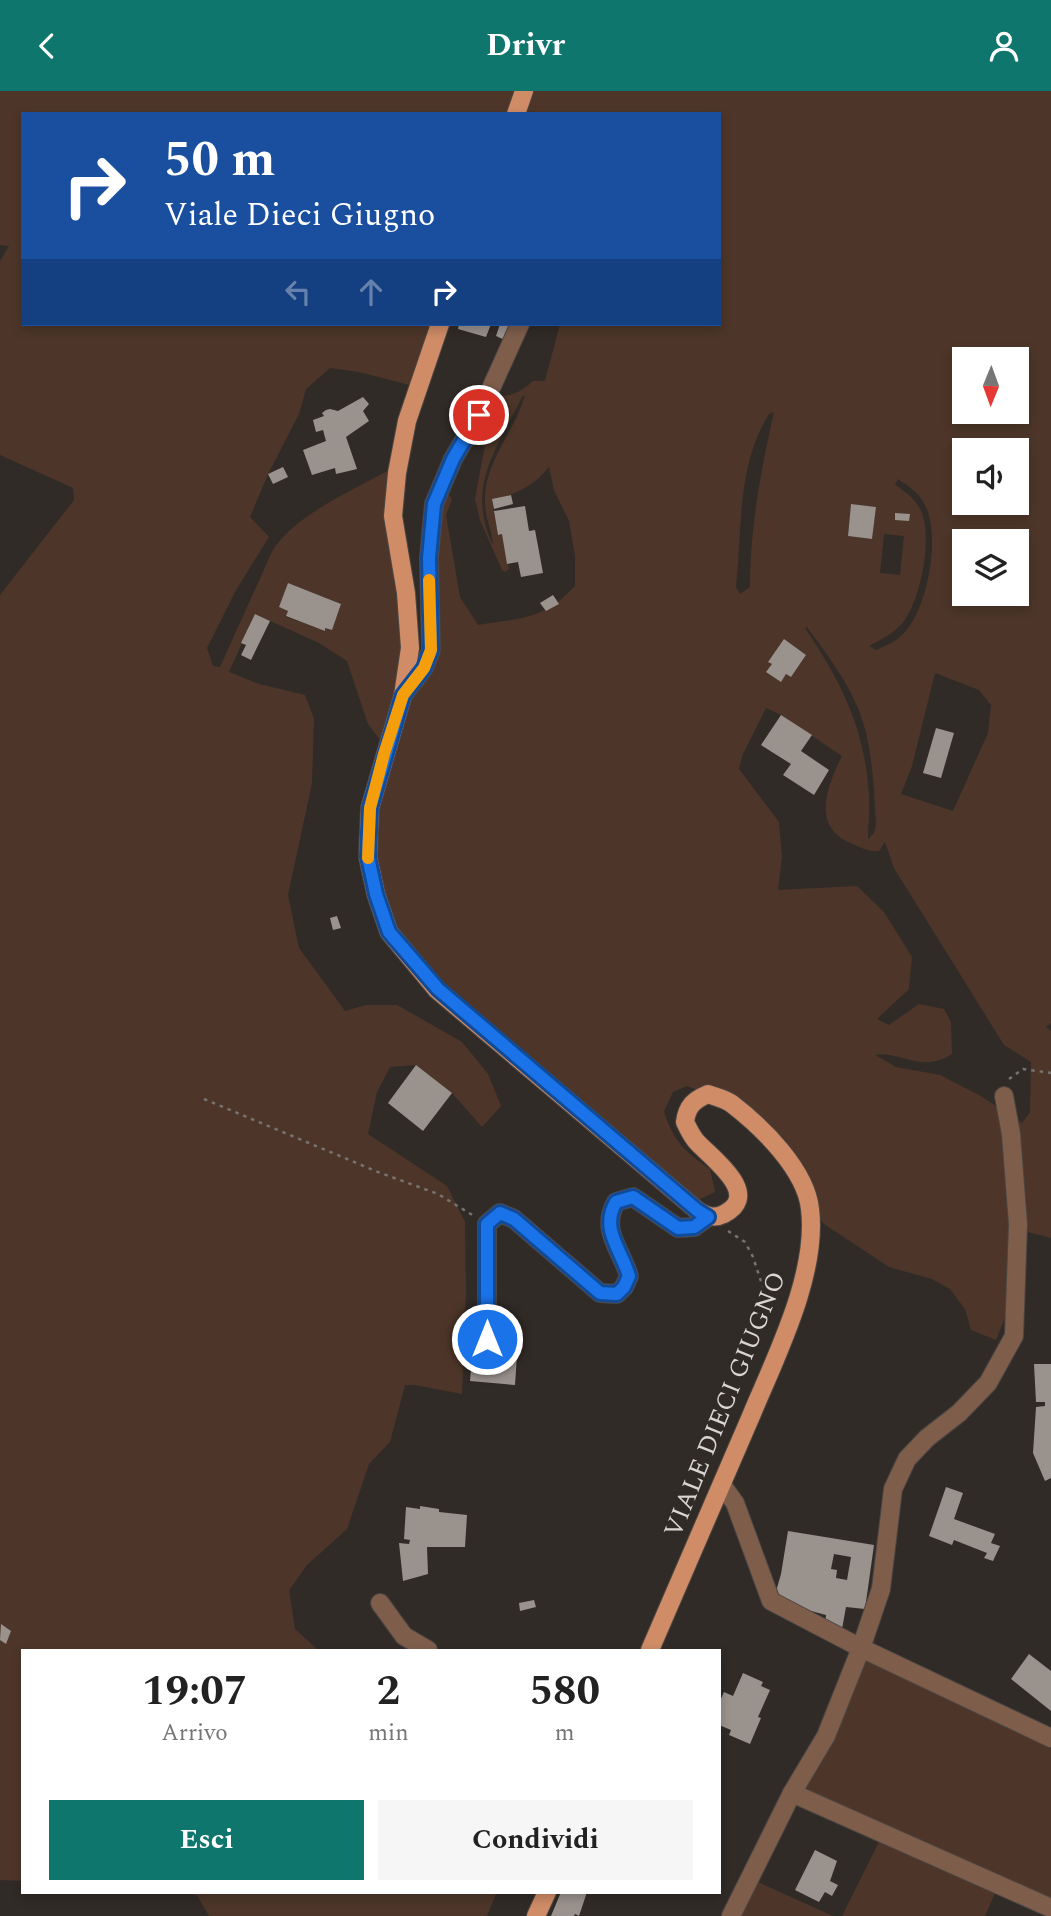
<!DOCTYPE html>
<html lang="it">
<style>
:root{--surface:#fff;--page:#f6f6f6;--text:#222;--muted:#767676;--accent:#0f766e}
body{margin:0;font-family:Spectral,serif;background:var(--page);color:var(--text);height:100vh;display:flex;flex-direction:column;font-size:26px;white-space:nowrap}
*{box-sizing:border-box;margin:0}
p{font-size:23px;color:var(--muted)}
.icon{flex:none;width:38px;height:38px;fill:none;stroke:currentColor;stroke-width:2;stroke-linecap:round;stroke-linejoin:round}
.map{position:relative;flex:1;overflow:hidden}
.panel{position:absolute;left:21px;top:1558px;width:700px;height:245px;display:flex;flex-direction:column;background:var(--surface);border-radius:0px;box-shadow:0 4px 10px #0003}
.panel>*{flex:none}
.banner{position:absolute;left:21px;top:21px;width:700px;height:214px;border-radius:0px;box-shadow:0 4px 10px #0003;background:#1a4fa0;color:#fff;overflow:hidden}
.needle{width:46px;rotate:181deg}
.buttons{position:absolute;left:952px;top:256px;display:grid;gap:14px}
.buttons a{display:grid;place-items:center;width:77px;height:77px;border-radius:0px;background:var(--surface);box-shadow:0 4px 10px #0003;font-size:35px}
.pin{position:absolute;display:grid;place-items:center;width:60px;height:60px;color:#fff;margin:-30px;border:4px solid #fff;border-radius:50%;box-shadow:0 2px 7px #0007}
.me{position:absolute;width:77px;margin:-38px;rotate:0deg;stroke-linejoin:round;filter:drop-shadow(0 0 5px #0008)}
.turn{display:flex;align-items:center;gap:24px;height:147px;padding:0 28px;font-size:32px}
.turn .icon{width:91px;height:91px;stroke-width:2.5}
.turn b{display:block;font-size:49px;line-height:60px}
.lanes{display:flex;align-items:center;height:66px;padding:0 28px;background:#0003;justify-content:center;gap:35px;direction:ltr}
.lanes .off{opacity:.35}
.eta{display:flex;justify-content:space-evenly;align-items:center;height:119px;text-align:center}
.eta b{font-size:42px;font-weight:700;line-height:49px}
.action{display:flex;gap:14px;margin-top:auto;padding:14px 28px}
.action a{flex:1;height:80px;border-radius:0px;background:var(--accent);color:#fff;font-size:28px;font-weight:700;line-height:80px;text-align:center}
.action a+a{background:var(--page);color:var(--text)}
header{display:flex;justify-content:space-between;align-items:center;height:91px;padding:0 28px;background:var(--accent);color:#fff;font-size:32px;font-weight:700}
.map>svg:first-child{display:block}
</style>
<header><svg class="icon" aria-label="back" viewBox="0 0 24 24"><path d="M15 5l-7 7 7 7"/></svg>Drivr<svg class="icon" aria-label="person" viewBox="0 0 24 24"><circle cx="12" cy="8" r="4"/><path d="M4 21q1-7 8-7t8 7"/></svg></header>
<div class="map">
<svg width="1051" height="1825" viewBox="0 0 1051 1825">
<rect width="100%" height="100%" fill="#312b27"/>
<g fill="#4d3629" fill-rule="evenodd">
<path d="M0 0H1051V932L1046 936 1051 940V1147L1028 1141 1026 1105 1010 1123 1006 1224 996 1249 971 1239 965 1218 950 1198 932 1188 889 1176 824 1133 810 1117 800 1086 730 1011 687 995 673 1001 664 1020C673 1050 685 1061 710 1078L715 1101 700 1108 676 1101 437 899 389 841 368 766 384 663 423 577 442 394 452 408 446 424 460 506 478 534C522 527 543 529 575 495V465L569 430 554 399 549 376C533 396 516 403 492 409L498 444 502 443 509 478 505 481 502 479 480 429 475 408 487 343 495 334 498 326 493 304C510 307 521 301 533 290H545L560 233H719V23H527L511 12 507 23H23V233H432L410 294 359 281 330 277 306 298 299 323 268 383 250 426 269 446 236 499 207 557 213 575 220 576 271 463C289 426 356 398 391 378L406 531 400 592 380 649 368 633 347 570 319 552 255 523 229 581 259 593 305 604 314 628 312 692 288 804 299 857 345 920 366 914H397L462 951 488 983 501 1015 482 1036 452 1002 416 974 390 976 377 1001 368 1043 447 1095 465 1131 466 1201 462 1303 415 1294H405L390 1351 369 1373 347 1438 307 1474 289 1499 295 1538 318 1559H23V1790L0 1789V504L74 409 73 397 0 364V170L9 155 0 154ZM964 268H1017V320H964ZM525 304C515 340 487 367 485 406 484 425 492 438 493 454 465 397 497 357 522 306ZM774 321C761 379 750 436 750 496L740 503 736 496C742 437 737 374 769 323ZM964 359H1017V411H964ZM898 388C909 395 919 402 925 414 941 445 928 517 904 542 896 551 887 554 876 559L869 555C882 548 896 541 904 530 921 506 931 453 923 425 918 410 908 402 895 394ZM851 413 876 416 872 448 848 445ZM884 443 904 445 900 484 880 482ZM964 450H1017V502H964ZM288 492 341 513 331 539 325 537 324 539 286 526 288 520 279 516ZM807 536C828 565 853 597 863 631 873 664 874 700 876 734L874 742 868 748C868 734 870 720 869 705 865 638 842 592 805 537ZM784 549 806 564 791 586 786 583 781 591 767 581 772 573 769 571ZM935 582 979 599 991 614 988 642 953 720 901 703 912 675ZM766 617 781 624 842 665C827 695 810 737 853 753 862 757 868 761 879 760L885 751 894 777 1004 954 1031 971 1030 1021 1022 1032 979 1004 940 984 896 976 875 964C904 960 920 983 952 963L951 931 944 918 919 913 889 934 877 928 909 898 912 866 884 821 857 795 778 799 782 766 779 731 739 678 743 663Z"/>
<polygon points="861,1557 1051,1647 1051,1825 1047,1825 1051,1817 999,1793 985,1825 842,1825 884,1741 792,1702"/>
<polygon points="751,1788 833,1825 731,1825"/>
<polygon points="180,1801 495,1801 496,1803 487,1825 209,1825 197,1804"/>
</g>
<g fill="#9a928d" fill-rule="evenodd">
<polygon points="459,233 491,233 486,246 458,238"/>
<polygon points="500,233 511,233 505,249 496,245"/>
<polygon points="363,306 369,313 363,320 369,330 346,346 357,378 336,383 335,377 312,384 303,359 326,350 323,339 316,341 313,329 324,325 322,322 326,319 330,318 338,320"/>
<polygon points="283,376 288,386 273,393 268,383"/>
<polygon points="511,404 513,413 494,418 492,408"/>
<polygon points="851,413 876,416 872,448 848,445"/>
<polygon points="525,415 529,440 535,439 543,482 521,486 518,471 507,473 502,443 498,444 494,420"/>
<polygon points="895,422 910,423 909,430 895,429"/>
<polygon points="288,492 341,513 332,539 325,537 325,540 286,525 288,520 279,516"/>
<polygon points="553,504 559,513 546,520 540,512"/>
<polygon points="255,523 270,530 251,569 241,564 246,554 241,552"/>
<polygon points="784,548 806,564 791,586 786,583 781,591 766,581 772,573 768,571"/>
<polygon points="781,624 812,644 801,660 829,679 814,704 783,684 791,673 761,654"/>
<polygon points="936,637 954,642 941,687 923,682"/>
<polygon points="337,825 341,837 333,839 330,827"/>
<polygon points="416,974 452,1002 423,1040 388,1012"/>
<polygon points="473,1253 504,1255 504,1263 517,1264 515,1294 470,1290"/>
<polygon points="1034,1273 1051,1273 1051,1387 1045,1390 1033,1362 1036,1316 1045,1315 1045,1311 1036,1311"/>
<polygon points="946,1396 963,1402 954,1428 995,1443 991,1452 1000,1455 993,1470 984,1467 987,1462 954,1449 952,1454 929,1445"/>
<polygon points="420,1415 439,1418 439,1421 467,1424 465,1456 427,1456 428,1483 403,1490 399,1452 409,1453 410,1449 404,1448 406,1416 420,1418"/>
<path d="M788 1440 874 1454 865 1518 846 1516 842 1538 825 1533 826 1524 800 1517 775 1504 781 1483ZM834 1463 851 1466 847 1489 836 1487 837 1479 831 1478Z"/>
<polygon points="534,1509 536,1516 520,1520 519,1512"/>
<polygon points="1,1533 11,1540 6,1553 0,1549"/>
<polygon points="1029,1563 1051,1580 1051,1620 1011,1588"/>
<polygon points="743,1582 763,1591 761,1595 770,1599 758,1626 761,1627 750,1653 729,1644 731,1639 719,1634 719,1612 724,1601 733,1605"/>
<polygon points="815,1759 837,1770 830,1790 838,1794 832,1805 825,1801 819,1811 795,1799"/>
<polygon points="561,1801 587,1801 579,1825 575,1823 574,1825 551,1825"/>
</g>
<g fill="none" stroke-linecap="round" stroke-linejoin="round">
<g stroke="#4c4643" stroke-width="20">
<g id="minor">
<polyline points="403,604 424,577 431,559 429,467 434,413 453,368 479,324 520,233"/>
<path d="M487 1248V1133L500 1122 514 1128 600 1202 617 1203 624 1196 629 1185C621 1158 600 1139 616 1111L633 1106 678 1137 694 1136 708 1126"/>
<polyline points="722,1394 735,1412 771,1510 861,1557 1051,1647"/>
<polyline points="380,1512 404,1545 428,1559"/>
<polyline points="792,1702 1051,1817"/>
<polyline points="731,1825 792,1702 826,1645 861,1557 881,1498 893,1398 907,1368 927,1347 959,1322 988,1292 1014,1245 1018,1133 1011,1043 1004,1005"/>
</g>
</g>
<g stroke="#4c4643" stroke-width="20">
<g id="major">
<polyline points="516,23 524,0"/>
<path d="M440 233 407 330 397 382 393 425 406 502 410 557 403 604 370 717 368 766 376 803 389 841 437 899 698 1120C707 1125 714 1128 724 1123 763 1103 711 1067 696 1050 691 1044 688 1037 685 1031 687 1015 694 1009 708 1003 716 1006 726 1008 732 1013 762 1036 806 1079 810 1118 818 1183 776 1265 751 1325 718 1403 684 1481 650 1559"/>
<polyline points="536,1825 547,1801"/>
</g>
</g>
<g stroke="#787370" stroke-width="2.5" stroke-dasharray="3.5 5" stroke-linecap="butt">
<polyline points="1009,988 1023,978 1051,982"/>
<polyline points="204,1008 378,1081 438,1103 474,1125"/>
<polyline points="728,1140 745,1151 753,1166 773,1227"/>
</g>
<use href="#minor" stroke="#7e5d4b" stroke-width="18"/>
<use href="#major" stroke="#cf8c67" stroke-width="18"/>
</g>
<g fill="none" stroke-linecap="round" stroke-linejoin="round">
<g stroke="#114b97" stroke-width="18">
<path id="route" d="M479 324 453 368 434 413 429 467 431 559 424 577 403 604 370 717 368 766 376 803 389 841 438 898 698 1120 708 1126 694 1136 678 1137 633 1106 616 1111C600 1138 621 1158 629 1185L624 1196 617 1203 600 1202 514 1128 500 1122 487 1133V1248"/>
</g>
<use href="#route" stroke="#1a73e8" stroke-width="12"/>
<polyline stroke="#f59e0b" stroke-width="12" points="368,767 370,717 384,663 403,604 424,577 431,559 429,489"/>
</g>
<g text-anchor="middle" stroke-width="7" stroke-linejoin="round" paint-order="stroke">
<g font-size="26" fill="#dad5d3" stroke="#312b27">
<text transform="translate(724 1313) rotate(-68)" y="9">VIALE DIECI GIUGNO</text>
</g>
</g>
</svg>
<div class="buttons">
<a><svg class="needle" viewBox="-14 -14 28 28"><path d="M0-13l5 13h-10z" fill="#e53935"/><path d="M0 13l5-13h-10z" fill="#767676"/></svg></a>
<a><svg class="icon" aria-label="sound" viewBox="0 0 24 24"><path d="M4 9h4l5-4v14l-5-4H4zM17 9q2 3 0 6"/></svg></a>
<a><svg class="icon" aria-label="layers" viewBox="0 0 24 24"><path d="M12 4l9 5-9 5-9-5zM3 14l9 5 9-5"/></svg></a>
</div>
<div class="pin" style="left:479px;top:324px;background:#d93025"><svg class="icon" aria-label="arrive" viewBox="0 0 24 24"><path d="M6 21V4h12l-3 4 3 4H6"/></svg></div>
<svg class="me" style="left:487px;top:1248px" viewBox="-20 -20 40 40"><circle r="17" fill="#1a73e8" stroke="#fff" stroke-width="3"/><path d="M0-11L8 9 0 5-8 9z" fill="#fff"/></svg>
<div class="banner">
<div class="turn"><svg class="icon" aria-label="right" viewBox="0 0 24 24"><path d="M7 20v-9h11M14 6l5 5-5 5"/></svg><div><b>50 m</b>Viale Dieci Giugno</div></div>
<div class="lanes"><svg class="icon off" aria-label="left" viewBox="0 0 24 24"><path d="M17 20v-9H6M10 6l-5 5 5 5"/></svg><svg class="icon off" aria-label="ahead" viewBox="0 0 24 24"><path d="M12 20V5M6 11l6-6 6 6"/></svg><svg class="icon" aria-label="right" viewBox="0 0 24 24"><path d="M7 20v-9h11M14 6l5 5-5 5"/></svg></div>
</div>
<section class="panel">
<div class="eta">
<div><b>19:07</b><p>Arrivo</p></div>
<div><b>2</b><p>min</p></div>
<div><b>580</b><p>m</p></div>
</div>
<div class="action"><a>Esci</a><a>Condividi</a></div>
</section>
</div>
